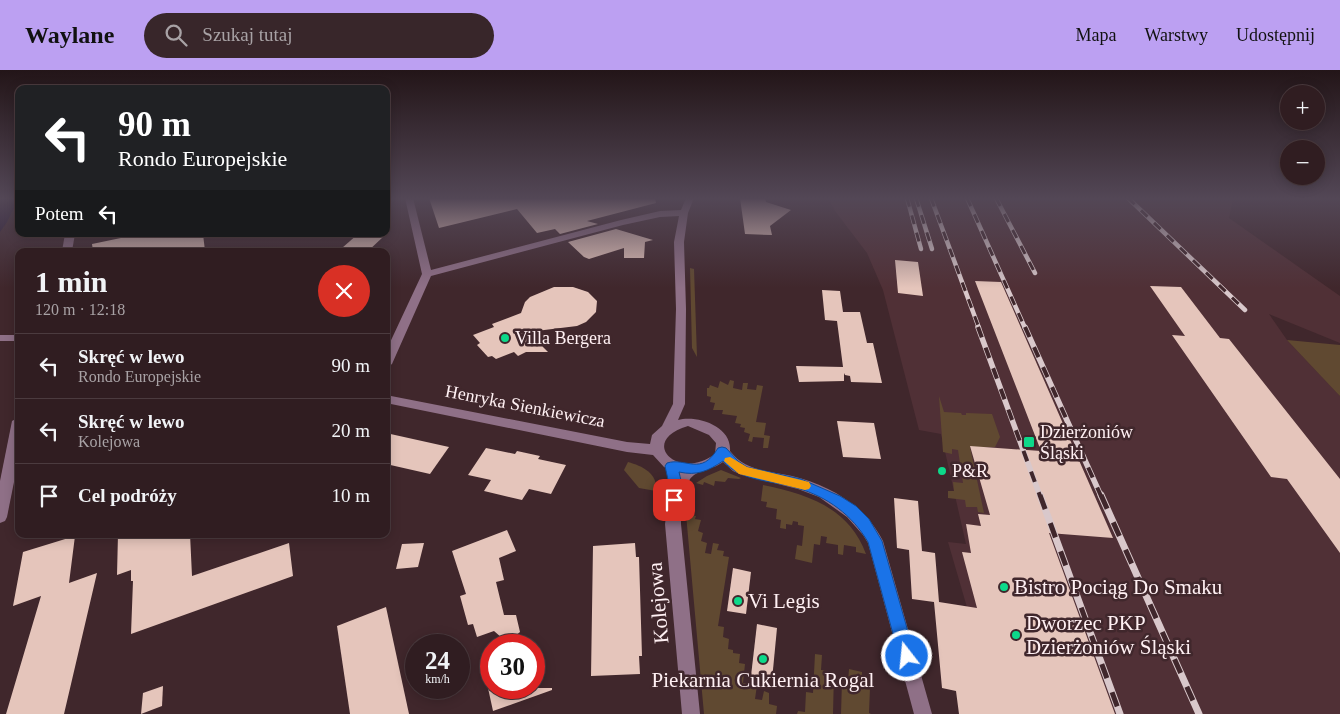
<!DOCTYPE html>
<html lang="pl">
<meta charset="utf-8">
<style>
:root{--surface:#301d21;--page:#38262a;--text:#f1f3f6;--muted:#a8a2a5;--line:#4b3b3f;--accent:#bca0f2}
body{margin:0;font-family:"Times New Roman",serif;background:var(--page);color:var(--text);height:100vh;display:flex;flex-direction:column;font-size:19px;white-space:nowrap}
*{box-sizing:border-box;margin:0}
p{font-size:16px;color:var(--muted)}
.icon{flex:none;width:28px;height:28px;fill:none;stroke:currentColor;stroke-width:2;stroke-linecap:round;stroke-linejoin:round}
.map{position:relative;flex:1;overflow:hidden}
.drawer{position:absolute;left:15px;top:178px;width:375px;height:290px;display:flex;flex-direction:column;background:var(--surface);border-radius:10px;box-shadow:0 2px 12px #0003,0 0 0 1px var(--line)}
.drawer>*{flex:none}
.banner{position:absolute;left:15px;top:15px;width:375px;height:152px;border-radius:10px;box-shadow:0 2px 12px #0003,0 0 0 1px var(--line);background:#202124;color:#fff;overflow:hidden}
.tools{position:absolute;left:1280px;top:15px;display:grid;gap:10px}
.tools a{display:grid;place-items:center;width:45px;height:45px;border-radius:50%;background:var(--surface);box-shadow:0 2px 12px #0003,0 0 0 1px var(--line);font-size:25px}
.speed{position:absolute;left:405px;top:564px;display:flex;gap:10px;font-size:25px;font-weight:700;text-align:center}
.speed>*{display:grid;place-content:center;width:65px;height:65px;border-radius:50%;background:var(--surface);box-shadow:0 2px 12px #0003,0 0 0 1px var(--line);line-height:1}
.speed small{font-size:12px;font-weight:400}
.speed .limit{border:8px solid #d22;background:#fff;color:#111}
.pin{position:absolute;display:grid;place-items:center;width:42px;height:42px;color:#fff;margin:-21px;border-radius:10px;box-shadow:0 2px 8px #0006}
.me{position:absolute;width:55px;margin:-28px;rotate:344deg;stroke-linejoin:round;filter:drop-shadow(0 0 4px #0008)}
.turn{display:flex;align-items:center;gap:18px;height:105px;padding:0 20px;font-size:22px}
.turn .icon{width:65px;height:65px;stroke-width:2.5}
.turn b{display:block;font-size:35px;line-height:42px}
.then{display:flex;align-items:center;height:48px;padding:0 20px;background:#0003;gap:10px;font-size:19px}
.round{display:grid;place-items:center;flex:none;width:52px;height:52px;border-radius:26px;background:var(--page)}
.overview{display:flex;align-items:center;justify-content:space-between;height:85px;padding:0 20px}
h1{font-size:30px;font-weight:700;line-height:38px}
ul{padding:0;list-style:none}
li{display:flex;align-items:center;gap:15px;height:65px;padding:0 20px;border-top:1px solid var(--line)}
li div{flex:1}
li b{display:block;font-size:19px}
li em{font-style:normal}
header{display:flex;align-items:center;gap:30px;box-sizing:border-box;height:70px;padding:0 25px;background:var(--accent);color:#111}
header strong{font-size:24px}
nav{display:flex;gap:28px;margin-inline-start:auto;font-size:18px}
.search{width:350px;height:45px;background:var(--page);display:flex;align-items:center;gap:12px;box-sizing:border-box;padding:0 18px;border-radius:28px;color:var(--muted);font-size:19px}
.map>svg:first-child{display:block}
</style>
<header>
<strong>Waylane</strong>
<div class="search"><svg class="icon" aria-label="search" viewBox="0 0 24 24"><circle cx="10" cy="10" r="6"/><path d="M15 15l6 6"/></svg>Szukaj tutaj</div>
<nav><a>Mapa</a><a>Warstwy</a><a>Udostępnij</a></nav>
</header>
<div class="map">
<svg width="1340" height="644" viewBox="0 0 1340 644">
<rect width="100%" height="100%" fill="#40272c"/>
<polygon fill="#503036" points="828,128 1145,128 1147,130 1161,128 1233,128 1229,148 1340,226 1340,273 1269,244 1287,270 1340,326 1340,644 998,644 948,472 966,474 941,364 919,360 883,220 867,183 835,141"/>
<g fill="#604931">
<polygon points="690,198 694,199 697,287 692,278"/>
<polygon points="1287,270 1340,275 1340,326 1337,323"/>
<polygon points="730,310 734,311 733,318 742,320 743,313 748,313 747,319 756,320 757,315 763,316 756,352 766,353 764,365 770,366 768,378 763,378 764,368 753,367 752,372 748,371 750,364 744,362 745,358 740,357 741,354 735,353 737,346 722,344 723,340 713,340 715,333 710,332 711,327 707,326 707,318 709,318 710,315 718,318 720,311 728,315"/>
<polygon points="939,326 944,342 961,343 962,345 966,345 966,343 992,344 1000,367 995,377 970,377 984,443 978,442 977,437 966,437 965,430 948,428 948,421 954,421 953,412 963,413 958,380 952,379 952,384 943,382"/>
<path d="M628 392C642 396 658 403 656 421L639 418 624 400Z"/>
<polygon points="721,400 741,408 739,409 728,408 725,412 715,411 714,416 704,412 703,415 696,413 707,406"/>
<path d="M763 415C808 424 849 438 866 484L856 482V477L844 475 843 485 838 484V475L826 473 827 467 821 466 820 475 814 474 812 493 795 489 797 475 802 476 804 456 798 455V452L793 451 792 455 786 454V459L780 458 781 450 776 449 777 439 766 437 767 432 761 431Z"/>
<polygon points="686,444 696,446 695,449 701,450 698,461 703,463 701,471 707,473 705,483 711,484 713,473 719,474 717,480 724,481 723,486 729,487 718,556 724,557 723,567 729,569 728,579 733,580 733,583 740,584 739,593 745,594 743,613 757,615 755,629 762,630 764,621 769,623 769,634 777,636 776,644 704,644"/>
<polygon points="815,584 822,585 821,600 834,602 833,644 797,644 798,641 805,642 806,622 813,623"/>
<polygon points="849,599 862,602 862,616 870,618 869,643 871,644 841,644 842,611 848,612"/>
</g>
<polygon fill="#271934" points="0,128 19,128 7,152 0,162"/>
<g fill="#e5c5bb">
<polygon points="429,128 655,128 656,133 587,151 598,154 560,164 555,159 537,163 517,139 439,158"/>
<polygon points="740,128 765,128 766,132 791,140 770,156 772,165 745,164"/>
<polygon points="616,159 653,170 645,172 644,188 624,188 624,178 589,189 584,187 568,172"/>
<polygon points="140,164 203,164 205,181 93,181 92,174"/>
<polygon points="358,164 383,167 368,181 342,178"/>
<polygon points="895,190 918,192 923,226 898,223"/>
<polygon points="975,211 1001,212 1113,468 1049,463 1115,644 959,644 956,621 942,618 934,532 912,529 909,480 897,478 894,428 918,431 922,481 935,483 939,532 977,538 962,482 971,483 966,454 981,456 978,444 990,445 970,376 1041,381"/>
<polygon points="1150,216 1181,217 1220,268 1229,269 1340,409 1340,483 1287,409 1271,407 1172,265 1185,266"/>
<polygon points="554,217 573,217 588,222 597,231 596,242 586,252 577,256 528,262 548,282 526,282 518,286 514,282 496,289 492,286 488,287 477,275 480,273 473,265 494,257 492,254 521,243 525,232 530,227"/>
<polygon points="822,220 840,221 843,242 860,242 867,273 873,273 882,313 851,312 850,306 845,305 844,303 844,311 799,312 796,296 843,297 837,251 825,250"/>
<polygon points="837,351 874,353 881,389 843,387"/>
<polygon points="386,363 449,377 430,404 386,394"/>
<polygon points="486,378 515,384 517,381 540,386 538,389 566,395 551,424 529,419 522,430 484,421 491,410 468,405"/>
<polygon points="507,460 516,481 499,488 504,510 496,512 504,545 516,545 520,562 509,571 510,575 494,561 477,567 473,554 468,555 460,526 466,524 452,481"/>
<polygon points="118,464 190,464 192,506 289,473 293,506 131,564 133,511 131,511 131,500 117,505"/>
<polygon points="75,466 69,513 97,503 64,644 6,644 41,526 13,536 23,482"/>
<polygon points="424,473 418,497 396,499 402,474"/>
<polygon points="635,473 636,487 639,487 642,586 639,586 640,604 591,606 593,476"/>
<polygon points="733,498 751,502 746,544 727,541"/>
<polygon points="386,537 409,644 350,644 337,556"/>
<polygon points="757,554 777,558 772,610 751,606"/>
<polygon points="163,616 162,636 141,644 143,623"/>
<polygon points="488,618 552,618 552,620 493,641"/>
</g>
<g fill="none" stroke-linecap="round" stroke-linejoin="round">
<g fill="#8f7087" fill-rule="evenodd">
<path d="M405 128H413L431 200 621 150 660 141 681 140 686 128H694L688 143 684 172 686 239 685 334 678 350C697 345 732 356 730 381 745 401 769 401 792 406 830 415 865 436 883 471L932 644H914L868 473 863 465 847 447 819 427 798 419 742 405 733 401 723 392C714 399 703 399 694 405 681 415 681 439 681 454L700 644H682L665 454 669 425 680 404 664 397 653 385 627 382 386 333V325L627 372 650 374 652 365 662 356 673 334 676 239 674 172 679 146 660 147 623 155 431 206 392 294 386 298V281L422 204ZM688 356 709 365 716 373 715 384C678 412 637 371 688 356Z"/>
<polygon points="65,164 75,164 72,181 62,181"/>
<rect x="0" y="265" width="19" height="6"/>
<polygon points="19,347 19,387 7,447 5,451 0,453 0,411 12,351"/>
</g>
<g stroke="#d9c8cb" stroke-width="4.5">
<g id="rail-far2">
<polyline points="907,128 921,179"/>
<polyline points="916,128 932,179"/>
<polyline points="931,128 979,258"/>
<polyline points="967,128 1025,258"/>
<polyline points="996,128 1035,203"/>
<polyline points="1128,128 1245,240"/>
</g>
</g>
<g stroke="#d9c8cb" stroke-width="5.5">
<g id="rail-far1">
<polyline points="978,257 1040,426"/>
<polyline points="1025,257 1101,426"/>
</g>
</g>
<g stroke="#d9c8cb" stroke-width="7">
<g id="rail">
<polyline points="1040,425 1120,644"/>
<polyline points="1101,425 1199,644"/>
</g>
</g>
<use href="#rail-far2" stroke="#40272c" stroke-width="3" stroke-dasharray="9" stroke-linecap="butt"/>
<use href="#rail-far1" stroke="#40272c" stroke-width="4" stroke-dasharray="11" stroke-linecap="butt"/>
<use href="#rail" stroke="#40272c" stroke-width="5" stroke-dasharray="15" stroke-linecap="butt"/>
</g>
<linearGradient id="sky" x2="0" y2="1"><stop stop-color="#231518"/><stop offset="0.59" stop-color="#534756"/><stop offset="1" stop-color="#534756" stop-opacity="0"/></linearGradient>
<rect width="1340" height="218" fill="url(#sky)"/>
<path fill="#1a73e8" stroke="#114b97" d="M722 377 726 378 738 391 747 397 801 409 840 426 856 436 869 449 882 471 915 586 913 592 907 594 901 592 899 586 868 472C852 445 828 427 797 418 772 410 741 412 723 391 708 401 697 406 679 402 682 414 684 423 679 434L674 436 669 434 667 430 670 419 665 396 667 393C686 387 701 407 718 378Z"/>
<polygon fill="#f59e0b" points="730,387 747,397 805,411 809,412 811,416 809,419 805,420 739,404 724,391 725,388"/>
<g fill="#0dd98a" stroke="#40272c" stroke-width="2">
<circle cx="505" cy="268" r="5"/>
<rect x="1023" y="366" width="12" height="12" rx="2.5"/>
<circle cx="942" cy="401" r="5"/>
<circle cx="1004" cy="517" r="5"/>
<circle cx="738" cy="531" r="5"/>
<circle cx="1016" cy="565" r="5"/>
<circle cx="763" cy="589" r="5"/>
</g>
<g text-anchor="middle" stroke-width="5" stroke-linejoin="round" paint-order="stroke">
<g font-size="18" fill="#fff0f3" stroke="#40272c" text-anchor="start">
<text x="515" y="274">Villa Bergera</text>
<text x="1040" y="368">Dzierżoniów<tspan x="1040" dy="21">Śląski</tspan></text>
<text x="952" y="407">P&amp;R</text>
</g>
<g font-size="18" fill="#fff0f3" stroke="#40272c">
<text transform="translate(525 336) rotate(11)" y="6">Henryka Sienkiewicza</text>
</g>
<g font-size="21" fill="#fff0f3" stroke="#40272c" text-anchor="start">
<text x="1014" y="524">Bistro Pociąg Do Smaku</text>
<text x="748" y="538">Vi Legis</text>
<text x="1026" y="560">Dworzec PKP<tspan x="1026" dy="24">Dzierżoniów Śląski</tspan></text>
<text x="763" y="617" text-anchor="middle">Piekarnia Cukiernia Rogal</text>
</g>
<g font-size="21" fill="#fff0f3" stroke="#40272c">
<text transform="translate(658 533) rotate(-95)" y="7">Kolejowa</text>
</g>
</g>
</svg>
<div class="tools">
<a>+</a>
<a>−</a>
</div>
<div class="speed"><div>24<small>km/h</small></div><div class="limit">30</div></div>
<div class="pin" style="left:674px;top:430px;background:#d93025"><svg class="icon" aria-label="arrive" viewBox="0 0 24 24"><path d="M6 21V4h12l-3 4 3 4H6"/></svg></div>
<svg class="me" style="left:907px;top:586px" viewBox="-20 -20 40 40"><circle r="17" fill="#1a73e8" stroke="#fff" stroke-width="3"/><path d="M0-11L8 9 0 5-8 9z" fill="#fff"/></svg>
<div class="banner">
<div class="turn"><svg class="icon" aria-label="left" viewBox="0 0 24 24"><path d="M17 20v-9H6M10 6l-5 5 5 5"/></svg><div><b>90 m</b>Rondo Europejskie</div></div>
<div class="then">Potem<svg class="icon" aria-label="left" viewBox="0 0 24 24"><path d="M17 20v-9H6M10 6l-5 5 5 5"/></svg></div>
</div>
<section class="drawer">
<div class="overview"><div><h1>1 min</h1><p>120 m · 12:18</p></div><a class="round" style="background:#d93025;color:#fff"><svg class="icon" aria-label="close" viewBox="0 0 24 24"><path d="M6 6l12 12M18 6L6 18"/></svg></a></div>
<ul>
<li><svg class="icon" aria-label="left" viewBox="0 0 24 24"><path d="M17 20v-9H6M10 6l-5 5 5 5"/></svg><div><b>Skręć w lewo</b><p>Rondo Europejskie</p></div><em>90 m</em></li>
<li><svg class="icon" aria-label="left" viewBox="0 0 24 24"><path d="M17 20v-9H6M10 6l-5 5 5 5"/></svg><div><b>Skręć w lewo</b><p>Kolejowa</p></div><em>20 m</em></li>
<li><svg class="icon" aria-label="arrive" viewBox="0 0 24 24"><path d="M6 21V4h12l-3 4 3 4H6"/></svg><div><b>Cel podróży</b></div><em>10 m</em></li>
</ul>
</section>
</div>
